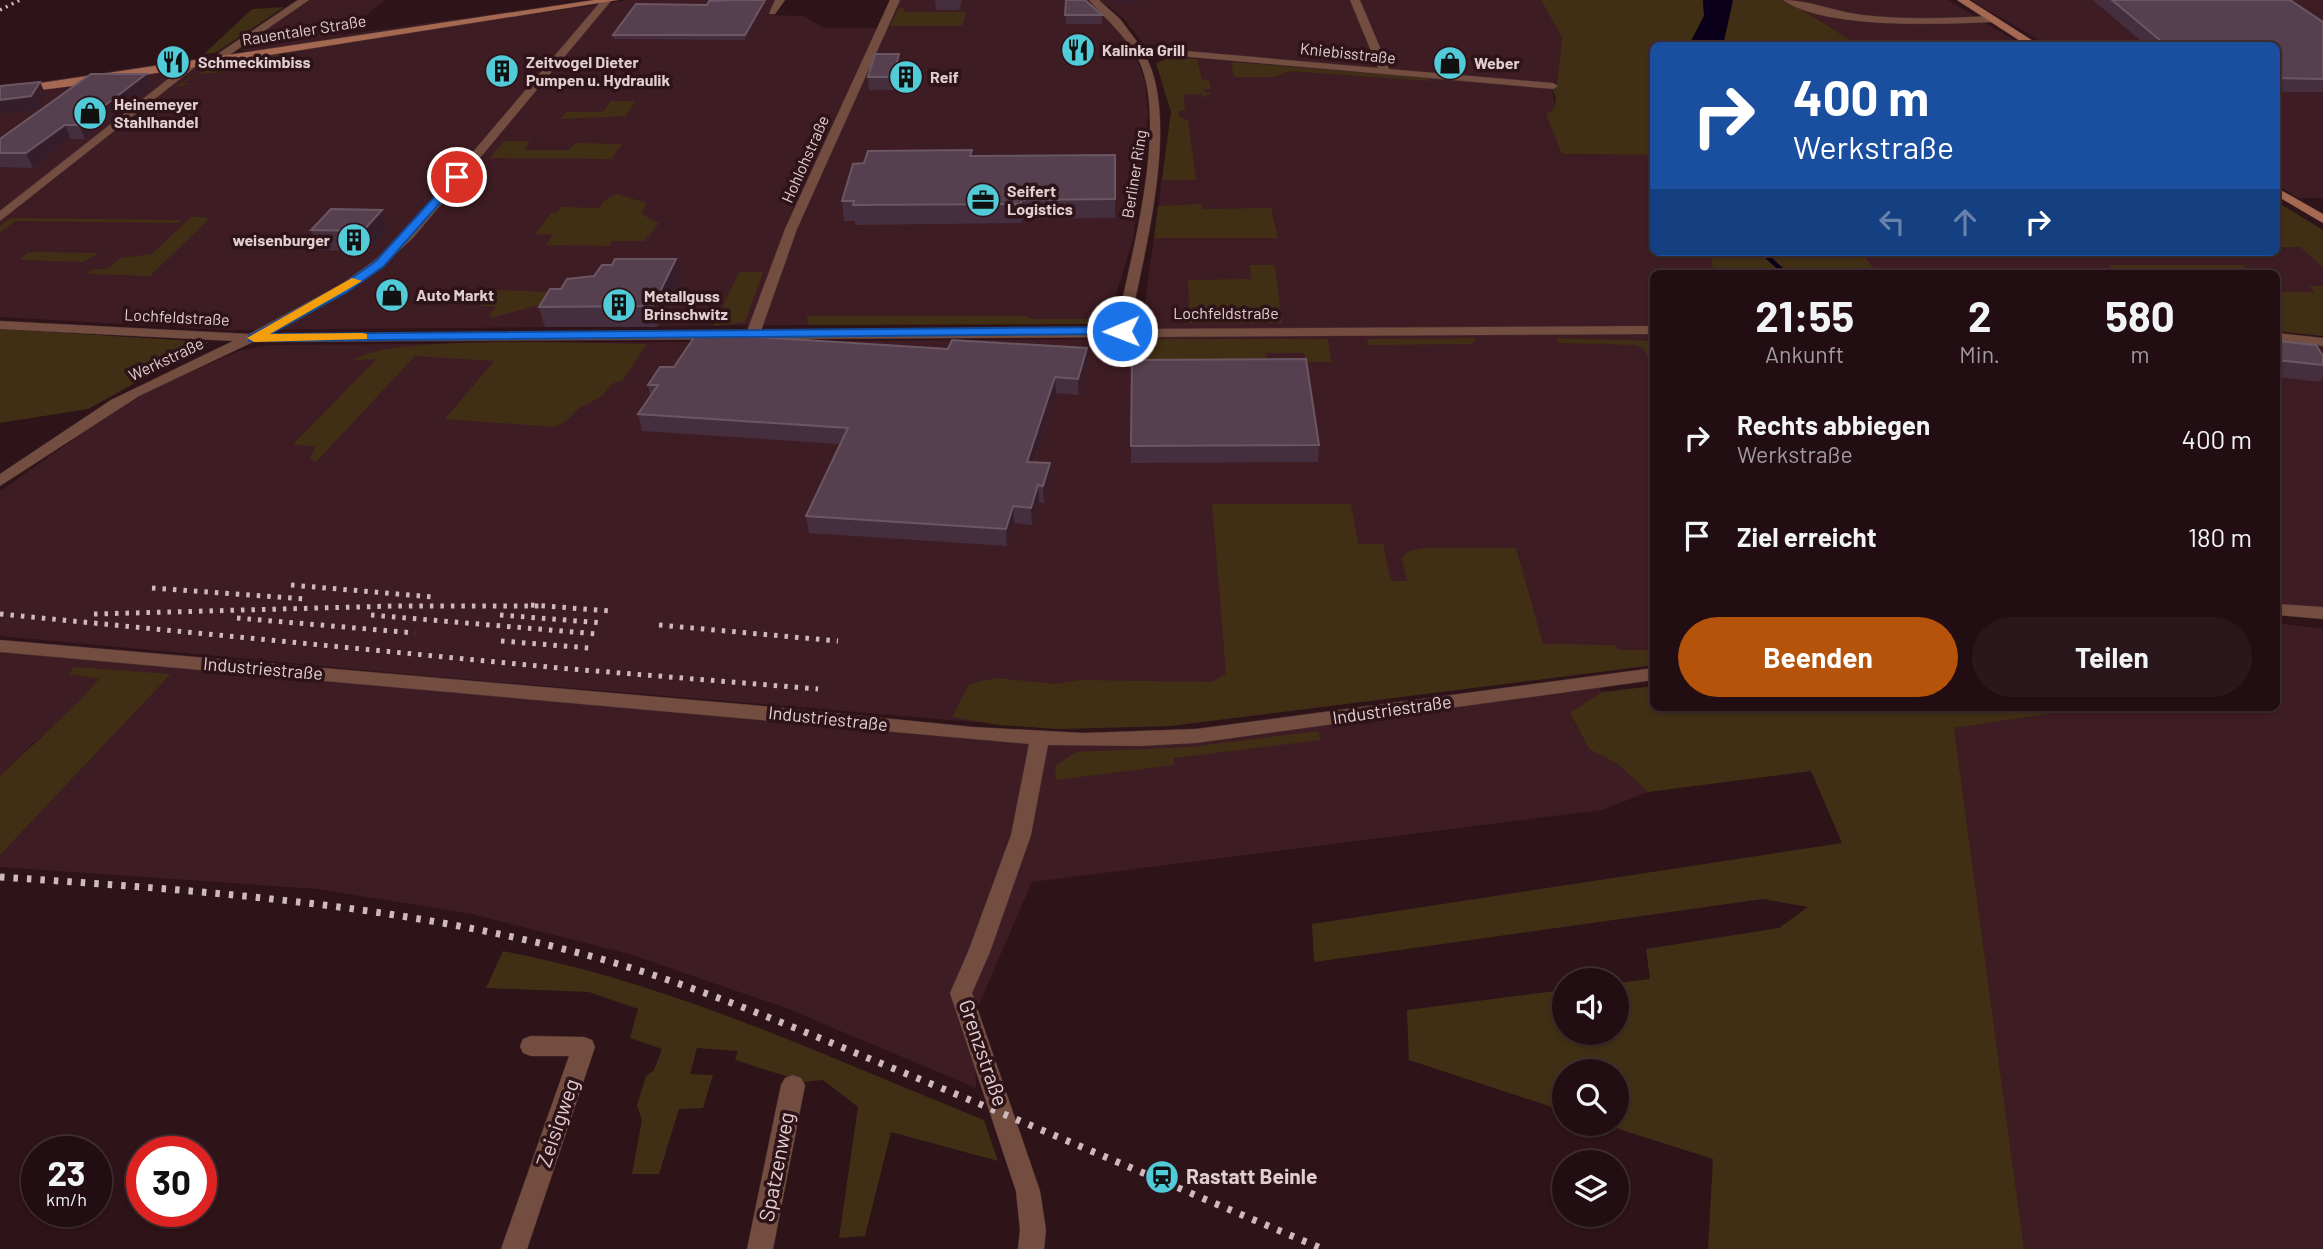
<!DOCTYPE html>
<html lang="de">
<meta charset="utf-8">
<style>
:root{--surface:#220e12;--page:#2a171b;--text:#f1f3f6;--muted:#a29c9f;--line:#3f2e32;--accent:#b45309}
body{margin:0;font-family:Barlow,sans-serif;background:var(--page);color:var(--text);height:100vh;display:flex;flex-direction:column;font-size:26px;white-space:nowrap}
*{box-sizing:border-box;margin:0}
p{font-size:23px;color:var(--muted)}
.icon{flex:none;width:38px;height:38px;fill:none;stroke:currentColor;stroke-width:2;stroke-linecap:round;stroke-linejoin:round}
.map{position:relative;flex:1;overflow:hidden}
.sheet{position:absolute;left:1650px;top:270px;width:630px;height:441px;display:flex;flex-direction:column;background:var(--surface);border-radius:10px;box-shadow:0 2px 5px #0004,0 0 0 2px var(--line)}
.sheet>*{flex:none}
.banner{position:absolute;left:1650px;top:42px;width:630px;height:214px;border-radius:10px;box-shadow:0 2px 5px #0004,0 0 0 2px var(--line);background:#1a4fa0;color:#fff;overflow:hidden}
.fabs{position:absolute;left:1552px;top:968px;display:grid;gap:14px}
.fabs a{display:grid;place-items:center;width:77px;height:77px;border-radius:50%;background:var(--surface);box-shadow:0 2px 5px #0004,0 0 0 2px var(--line);font-size:35px}
.speed{position:absolute;left:21px;top:1136px;display:flex;gap:14px;font-size:35px;font-weight:700;text-align:center}
.speed>*{display:grid;place-content:center;width:91px;height:91px;border-radius:50%;background:var(--surface);box-shadow:0 2px 5px #0004,0 0 0 2px var(--line);line-height:1}
.speed small{font-size:18px;font-weight:400}
.speed .limit{border:10px solid #d22;background:#fff;color:#111}
.pin{position:absolute;display:grid;place-items:center;width:60px;height:60px;color:#fff;margin:-30px;border:4px solid #fff;border-radius:50%;box-shadow:0 2px 7px #0007}
.me{position:absolute;width:77px;margin:-38px;rotate:269deg;stroke-linejoin:round;filter:drop-shadow(0 0 5px #0008)}
.turn{display:flex;align-items:center;gap:24px;height:147px;padding:0 28px;font-size:32px}
.turn .icon{width:91px;height:91px;stroke-width:2.5}
.turn b{display:block;font-size:49px;line-height:60px}
.lanes{display:flex;align-items:center;height:66px;padding:0 28px;background:#0003;justify-content:center;gap:35px;direction:ltr}
.lanes .off{opacity:.35}
.eta{display:flex;justify-content:space-evenly;align-items:center;height:119px;text-align:center}
.eta b{font-size:42px;font-weight:700;line-height:49px}
.action{display:flex;gap:14px;margin-top:auto;padding:14px 28px}
.action a{flex:1;height:80px;border-radius:42px;background:var(--accent);color:#fff;font-size:28px;font-weight:700;line-height:80px;text-align:center}
.action a+a{background:var(--page);color:var(--text)}
ul{padding:0;list-style:none}
li{display:flex;align-items:center;gap:21px;height:98px;padding:0 28px}
li div{flex:1}
li b{display:block;font-size:26px}
li em{font-style:normal}
.map>svg:first-child{display:block}
</style>
<div class="map">
<svg width="2323" height="1249" viewBox="0 0 2323 1249">
<rect width="100%" height="100%" fill="#2e1318"/>
<g fill="#3e1c23">
<polygon points="309,0 385,0 341,35 592,0 253,51 241,50 241,47"/>
<polygon points="629,0 777,0 767,15 804,16 824,28 882,28 897,0 1089,0 1116,24 1132,45 1145,82 1148,115 1133,240 1107,322 226,330 0,317 0,94 92,83 332,43"/>
<polygon points="1100,0 1541,0 1562,38 1557,83 1403,73 1389,69 1146,47 1123,18"/>
<polygon points="1787,0 1948,0 2022,45 1858,45"/>
<polygon points="1971,0 2323,0 2323,198 2298,198 2277,185 2277,46 2047,45"/>
<polygon points="1179,57 1552,88 1562,154 1654,155 1654,252 1711,252 1713,273 1654,273 1654,665 1170,726 1058,729 440,677 0,636 0,491 131,399 241,350 270,345 1140,339 1171,112 1156,63"/>
<polygon points="2277,208 2323,246 2323,336 2277,331 2277,273 1855,273 1840,252 2277,252"/>
<polygon points="2277,340 2323,343 2323,607 2277,604"/>
<polygon points="2277,623 2323,629 2323,1249 2024,1249 1954,728 2093,707 2277,707"/>
<polygon points="0,650 1152,744 1598,684 1602,692 1570,714 1589,749 1619,765 1648,792 1602,810 1032,882 974,1016 976,1088 786,1008 629,954 472,914 317,889 0,867 0,855 170,675 100,678 68,715 32,744 0,776"/>
</g>
<g fill="#412f15">
<polygon points="1541,0 1703,0 1704,16 1689,45 1654,46 1654,155 1562,154 1546,114 1554,109 1556,98 1552,88 1557,83 1562,38"/>
<polygon points="1733,0 1787,0 1858,45 1723,46"/>
<polygon points="284,7 215,53 204,54 252,9"/>
<polygon points="899,8 904,8 904,12 966,12 962,26 890,26"/>
<path d="M288 53 254 70 196 74 183 83 190 84 175 87C208 62 247 60 288 53Z"/>
<polygon points="1168,58 1197,59 1202,80 1209,80 1211,89 1204,89 1204,92 1212,93 1202,98 1201,94 1184,95 1185,110 1178,111 1179,117 1188,120 1196,180 1162,180 1171,112 1156,63"/>
<polygon points="1231,62 1427,78 1430,81 1289,71 1275,77 1234,77"/>
<polygon points="611,101 636,101 625,116 560,119 566,112 603,112"/>
<polygon points="504,141 530,141 524,150 569,150 575,143 622,144 611,159 490,158"/>
<polygon points="616,194 647,203 641,214 659,223 645,241 612,241 609,246 546,245 553,235 535,234 551,213 557,213 561,207 599,208 605,200"/>
<polygon points="2277,202 2323,230 2323,267 2300,247 2277,247"/>
<polygon points="1201,204 1203,209 1271,208 1278,238 1154,238 1158,206"/>
<polygon points="191,217 205,217 208,220 150,276 87,274 93,269 107,269 121,258 152,254"/>
<polygon points="11,218 181,220 177,223 15,221 0,233 0,226"/>
<polygon points="28,252 99,253 83,262 20,260"/>
<polygon points="1711,252 1861,252 1877,273 1713,273"/>
<polygon points="1250,265 1275,265 1282,323 1190,323 1188,280 1251,279"/>
<polygon points="2108,265 2242,265 2251,273 2116,273"/>
<polygon points="739,272 763,272 745,322 714,326"/>
<polygon points="2309,286 2323,286 2323,336 2277,331 2277,292 2315,292"/>
<polygon points="492,290 551,292 542,304 491,318 489,314 496,307 480,306"/>
<polygon points="807,316 1027,316 1029,319 1099,319 1100,324 808,325"/>
<polygon points="0,329 209,342 88,409 0,423"/>
<polygon points="1477,338 1472,344 1368,345 1367,339"/>
<polygon points="1556,338 1654,341 1654,370 1644,349 1637,345 1558,343"/>
<polygon points="1134,339 1328,339 1331,362 1306,362 1304,353 1266,353 1266,364 1144,364 1131,361"/>
<path d="M647 344 623 380 612 384 602 396 578 409 567 420 555 427 445 419 494 361 415 356 316 462 310 459 315 447 293 444 377 359 354 360C390 334 592 344 647 344Z"/>
<polygon points="1212,504 1351,504 1358,544 1383,544 1391,581 1407,581 1402,559 1408,551 1423,548 1516,548 1543,644 1616,645 1618,650 1654,650 1654,665 1170,726 1058,729 1000,725 952,717 969,684 996,678 1056,684 1079,680 1213,682 1226,673"/>
<path d="M74 667 171 674 0 855V776C33 743 69 715 99 679L69 674Z"/>
<polygon points="1654,686 1654,707 2093,707 1954,728 2024,1249 1708,1249 1713,1159 1603,1124 1617,1124 1617,1071 1564,1071 1564,1111 1409,1060 1407,1010 1564,990 1564,1032 1617,1032 1617,983 1650,979 1646,949 1779,928 1808,907 1763,899 1314,962 1312,924 1842,843 1811,771 1648,792 1619,765 1589,749 1570,713 1602,692"/>
<polygon points="1318,731 1321,740 1174,758 1174,765 1056,780 1055,766 1076,752 1190,747"/>
<path d="M503 951C670 982 827 1057 984 1120L998 1161 891 1132 865 1236 839 1238 858 1107 823 1080 804 1082 735 1060 738 1051 697 1048 690 1074 713 1075 703 1108 679 1109 659 1174H632L642 1120 637 1105 646 1076 654 1070 662 1049 630 1038 638 1009 589 992 486 988Z"/>
</g>
<polygon fill="#0b001a" points="1703,0 1733,0 1723,45 1689,45 1704,16"/>
<g fill="none" stroke-linecap="round" stroke-linejoin="round">
<polyline stroke="#0b001a" stroke-width="4.5" points="1762,252 1785,273"/>
<g stroke="#472d32" stroke-width="1">
<g id="street">
<polygon points="298,0 309,0 218,63 210,63 210,59"/>
<path d="M602 0 611 1 413 238C370 278 324 308 270 334L747 331 785 229 890 0H900L797 229 761 331 1116 329C1130 259 1168 128 1140 63 1128 37 1107 21 1089 0H1099L1120 19 1141 47 1378 68 1350 0H1360L1389 69 1553 83 1558 86 1553 89 1144 53C1182 118 1143 257 1129 329L1654 326V334L253 342 139 396 0 486V474L111 400 233 341 0 329V321L249 334 343 283 375 260 405 232Z"/>
<polygon points="775,0 785,0 775,14 769,14"/>
<path d="M1783 0C1810 0 1836 12 1863 15 1906 20 1950 18 1993 16L1998 19 1993 22C1941 24 1826 30 1783 0Z"/>
<polygon points="190,62 199,64 0,221 0,211"/>
<polygon points="2277,333 2323,338 2323,346 2277,341"/>
<polygon points="2277,604 2323,607 2323,619 2277,615"/>
<polygon points="0,640 751,705 973,727 1084,733 1196,729 1654,668 1654,680 1196,743 1140,746 1048,745 1031,835 990,952 972,993 1040,1191 1046,1230 1044,1249 1018,1249 1020,1230 1016,1191 950,993 968,952 1011,835 1029,744 0,652"/>
<polygon points="531,1036 584,1037 592,1040 595,1047 527,1249 501,1249 569,1056 531,1056 523,1053 520,1046 523,1039"/>
<polygon points="793,1075 801,1078 805,1085 773,1249 747,1249 781,1085 785,1078"/>
</g>
</g>
<g stroke="#472d32" stroke-width="1">
<g id="secondary">
<polygon points="594,0 618,0 81,85 0,95 0,89"/>
<polygon points="1957,0 1969,0 2041,46 2028,46"/>
<polygon points="2277,188 2323,214 2323,223 2277,196"/>
</g>
</g>
<use href="#street" fill="#734d3f" fill-rule="evenodd"/>
<use href="#secondary" fill="#a56851" fill-rule="evenodd"/>
<polyline stroke="#cebabc" stroke-width="3.5" stroke-dasharray="2 4.5" stroke-linecap="butt" points="0,10 20,0"/>
<g stroke="#cebabc" stroke-width="5" stroke-dasharray="3.5 7" stroke-linecap="butt">
<polyline points="291,585 433,597"/>
<polyline points="152,588 304,599"/>
<polyline points="531,605 611,611"/>
<polyline points="0,614 559,668 818,689"/>
<polyline points="94,614 394,606 539,606"/>
<polyline points="371,615 598,634"/>
<polyline points="500,615 604,623"/>
<polyline points="237,618 415,633"/>
<polyline points="659,625 838,641"/>
<polyline points="501,641 589,648"/>
</g>
<path stroke="#cebabc" stroke-width="7" stroke-dasharray="4.5 9" stroke-linecap="butt" d="M0 877C194 890 390 903 579 953 682 980 781 1022 880 1063 1028 1123 1175 1187 1323 1249"/>
</g>
<g fill="#452f3f">
<polygon points="935,0 962,0 959,10 936,10"/>
<polygon points="2093,0 2290,0 2323,22 2323,92 2277,92 2277,46 2147,46"/>
<polygon points="766,2 745,40 614,39 613,35 707,5"/>
<polygon points="1065,15 1102,15 1102,24 1066,24"/>
<polygon points="901,67 894,90 869,90 868,77"/>
<polygon points="146,74 152,87 85,139 71,139 33,168 0,167 0,139"/>
<polygon points="1115,155 1115,218 1022,219 1022,223 855,225 855,221 844,221 842,201 972,156"/>
<polygon points="388,229 370,251 318,250 311,230"/>
<polygon points="676,259 680,279 658,327 545,327 539,307 561,289 594,276 612,265"/>
<polygon points="2277,341 2323,356 2323,377 2320,382 2277,377"/>
<polygon points="1088,364 1079,395 1056,393 1034,462 1050,463 1051,480 1044,503 1039,502 1032,525 1014,523 1007,546 809,533 806,516 840,444 642,431 638,414 650,396 648,385 674,367"/>
<polygon points="1319,445 1318,462 1131,463 1131,446"/>
</g>
<g fill="#351d29">
<polygon points="765,0 766,0 766,2 745,40 745,35"/>
<polygon points="1116,0 1148,0 1116,4"/>
<polygon points="899,54 901,67 894,90 893,77"/>
<polygon points="146,74 152,87 85,139 79,125"/>
<polygon points="40,82 46,95 37,110 0,114 0,100"/>
<polygon points="65,125 71,139 33,168 26,153"/>
<polygon points="382,210 388,229 370,251 363,231"/>
<polygon points="676,259 680,279 658,327 653,306"/>
<polygon points="1087,348 1088,364 1079,395 1078,379"/>
<polygon points="1055,377 1056,393 1028,479 1027,462"/>
<polygon points="1050,463 1051,480 1044,503 1043,486"/>
<polygon points="1038,485 1039,502 1032,525 1031,508"/>
<polygon points="1013,506 1014,523 1007,546 1006,529"/>
</g>
<g fill="#56404f" stroke="#6b5663" stroke-width="2">
<polygon points="732,0 765,0 745,35 613,35 636,4 707,5 709,1"/>
<polygon points="1066,0 1085,0 1102,15 1065,15"/>
<polygon points="2112,0 2290,0 2323,22 2323,79 2277,78 2277,46 2167,46"/>
<polygon points="875,54 899,54 893,77 868,77"/>
<polygon points="91,74 146,74 79,125 65,125 26,153 0,153 0,139"/>
<polygon points="40,82 31,96 0,100 0,86"/>
<polygon points="972,150 970,156 1115,155 1115,199 1021,200 1021,204 853,205 854,201 842,201 853,164 864,163 868,151"/>
<polygon points="331,209 382,210 363,231 311,230"/>
<polygon points="615,259 676,259 653,306 539,307 550,289 561,289 567,279 594,276 602,265 612,265"/>
<polygon points="697,333 948,349 952,340 1087,348 1078,379 1055,377 1027,462 1050,463 1043,486 1038,485 1031,508 1013,506 1006,529 806,516 848,428 638,414 658,385 648,385 660,367 674,367"/>
<polygon points="2277,341 2316,345 2323,356 2323,365 2277,360"/>
<polygon points="1306,359 1319,445 1131,446 1132,360"/>
</g>
<polygon fill="#1a73e8" stroke="#114b97" stroke-width="2" points="454,175 463,177 384,266 347,292 270,334 1122,327 1128,331 1122,334 249,341 249,336 339,287 376,261"/>
<polygon fill="#f59e0b" points="352,278 362,281 270,334 362,333 367,334 367,339 254,342 247,338"/>
<defs>
<g id="restaurant-disc" transform="scale(1.75)"><circle r="9.5" fill="#52cbd8" stroke="#2e1318"/><path d="M-5-6h1v4h1v-4h1v4h1v-4h1v5L-1.5 .5V6h-2V.5L-5-1ZM5-6V6H3V1.5H1.5Q1.5-4 5-6Z" fill="#111"/></g>
<g id="shop-disc" transform="scale(1.75)"><circle r="9.5" fill="#52cbd8" stroke="#2e1318"/><path d="M-5-2.5h2.3a2.7 3.5 0 0 1 5.4 0H5L5.5 6h-11ZM-1.5-2.5h3a1.5 2.3 0 0 0-3 0Z" fill="#111"/></g>
<g id="building-disc" transform="scale(1.75)"><circle r="9.5" fill="#52cbd8" stroke="#2e1318"/><path d="M-4-6H4V6H1V3H-1V6H-4ZM-2.5-4.3h1.7v1.8h-1.7ZM.8-4.3h1.7v1.8H.8ZM-2.5-1h1.7V.8h-1.7ZM.8-1h1.7V.8H.8Z" fill="#111"/></g>
<g id="office-disc" transform="scale(1.75)"><circle r="9.5" fill="#52cbd8" stroke="#2e1318"/><path d="M-6-3h4V-5.5h4V-3h4V5H-6ZM-1-4.5V-3h2v-1.5ZM-6 0V1H6V0Z" fill="#111"/></g>
<g id="station-disc" transform="scale(1.75)"><circle r="9.5" fill="#52cbd8" stroke="#2e1318"/><path d="M-3-6H3Q5-6 5-4V2Q5 4 3 4L4.5 6H3L1.5 4h-3L-3 6H-4.5L-3 4Q-5 4-5 2V-4Q-5-6-3-6ZM-3.5-4v3h7v-3ZM-3.5 1v1.5H-2V1ZM2 1v1.5H3.5V1Z" fill="#111"/></g>
</defs>
<g fill-rule="evenodd">
<use href="#restaurant-disc" x="1078" y="50"/>
<use href="#restaurant-disc" x="173" y="62"/>
<use href="#shop-disc" x="1450" y="63"/>
<use href="#building-disc" x="502" y="71"/>
<use href="#building-disc" x="906" y="77"/>
<use href="#shop-disc" x="90" y="113"/>
<use href="#office-disc" x="983" y="200"/>
<use href="#building-disc" x="354" y="240"/>
<use href="#shop-disc" x="392" y="295"/>
<use href="#building-disc" x="619" y="305"/>
<use href="#station-disc" x="1162" y="1177"/>
</g>
<g text-anchor="middle" stroke-width="7" stroke-linejoin="round" paint-order="stroke">
<g font-size="16" fill="#e1ced0" stroke="#2e1318">
<text transform="translate(304 30) rotate(-9)" y="6">Rauentaler Straße</text>
<text transform="translate(1348 53) rotate(6)" y="6">Kniebisstraße</text>
<text transform="translate(805 159) rotate(-66)" y="6">Hohlohstraße</text>
<text transform="translate(1134 174) rotate(-81)" y="6">Berliner Ring</text>
<text x="1226" y="319">Lochfeldstraße</text>
<text transform="translate(177 317) rotate(3)" y="6">Lochfeldstraße</text>
<text transform="translate(166 359) rotate(-25)" y="6">Werkstraße</text>
</g>
<g font-size="16" font-weight="bold" fill="#e1ced0" stroke="#2e1318" text-anchor="start">
<text x="1102" y="56">Kalinka Grill</text>
<text x="198" y="68">Schmeckimbiss</text>
<text x="526" y="68">Zeitvogel Dieter<tspan x="526" dy="18">Pumpen u. Hydraulik</tspan></text>
<text x="1474" y="69">Weber</text>
<text x="930" y="83">Reif</text>
<text x="114" y="110">Heinemeyer<tspan x="114" dy="18">Stahlhandel</tspan></text>
<text x="1007" y="197">Seifert<tspan x="1007" dy="18">Logistics</tspan></text>
<text x="330" y="246" text-anchor="end">weisenburger</text>
<text x="416" y="301">Auto Markt</text>
<text x="644" y="302">Metallguss<tspan x="644" dy="18">Brinschwitz</tspan></text>
</g>
<g font-size="18" fill="#e1ced0" stroke="#2e1318">
<text transform="translate(263 669) rotate(5)" y="6">Industriestraße</text>
<text transform="translate(1392 710) rotate(-8)" y="6">Industriestraße</text>
<text transform="translate(828 719) rotate(6)" y="6">Industriestraße</text>
</g>
<g font-size="21" fill="#e1ced0" stroke="#2e1318">
<text transform="translate(983 1053) rotate(71)" y="7">Grenzstraße</text>
<text transform="translate(558 1123) rotate(-71)" y="7">Zeisigweg</text>
<text transform="translate(777 1167) rotate(-79)" y="7">Spatzenweg</text>
</g>
<g font-size="21" font-weight="bold" fill="#e1ced0" stroke="#2e1318" text-anchor="start">
<text x="1186" y="1184">Rastatt Beinle</text>
</g>
</g>
</svg>
<div class="fabs">
<a><svg class="icon" aria-label="sound" viewBox="0 0 24 24"><path d="M4 9h4l5-4v14l-5-4H4zM17 9q2 3 0 6"/></svg></a>
<a><svg class="icon" aria-label="search" viewBox="0 0 24 24"><circle cx="10" cy="10" r="6"/><path d="M15 15l6 6"/></svg></a>
<a><svg class="icon" aria-label="layers" viewBox="0 0 24 24"><path d="M12 4l9 5-9 5-9-5zM3 14l9 5 9-5"/></svg></a>
</div>
<div class="speed"><div>23<small>km/h</small></div><div class="limit">30</div></div>
<div class="pin" style="left:457px;top:177px;background:#d93025"><svg class="icon" aria-label="arrive" viewBox="0 0 24 24"><path d="M6 21V4h12l-3 4 3 4H6"/></svg></div>
<svg class="me" style="left:1122px;top:331px" viewBox="-20 -20 40 40"><circle r="17" fill="#1a73e8" stroke="#fff" stroke-width="3"/><path d="M0-11L8 9 0 5-8 9z" fill="#fff"/></svg>
<div class="banner">
<div class="turn"><svg class="icon" aria-label="right" viewBox="0 0 24 24"><path d="M7 20v-9h11M14 6l5 5-5 5"/></svg><div><b>400 m</b>Werkstraße</div></div>
<div class="lanes"><svg class="icon off" aria-label="left" viewBox="0 0 24 24"><path d="M17 20v-9H6M10 6l-5 5 5 5"/></svg><svg class="icon off" aria-label="ahead" viewBox="0 0 24 24"><path d="M12 20V5M6 11l6-6 6 6"/></svg><svg class="icon" aria-label="right" viewBox="0 0 24 24"><path d="M7 20v-9h11M14 6l5 5-5 5"/></svg></div>
</div>
<section class="sheet">
<div class="eta">
<div><b>21:55</b><p>Ankunft</p></div>
<div><b>2</b><p>Min.</p></div>
<div><b>580</b><p>m</p></div>
</div>
<ul>
<li><svg class="icon" aria-label="right" viewBox="0 0 24 24"><path d="M7 20v-9h11M14 6l5 5-5 5"/></svg><div><b>Rechts abbiegen</b><p>Werkstraße</p></div><em>400 m</em></li>
<li><svg class="icon" aria-label="arrive" viewBox="0 0 24 24"><path d="M6 21V4h12l-3 4 3 4H6"/></svg><div><b>Ziel erreicht</b></div><em>180 m</em></li>
</ul>
<div class="action"><a>Beenden</a><a>Teilen</a></div>
</section>
</div>
